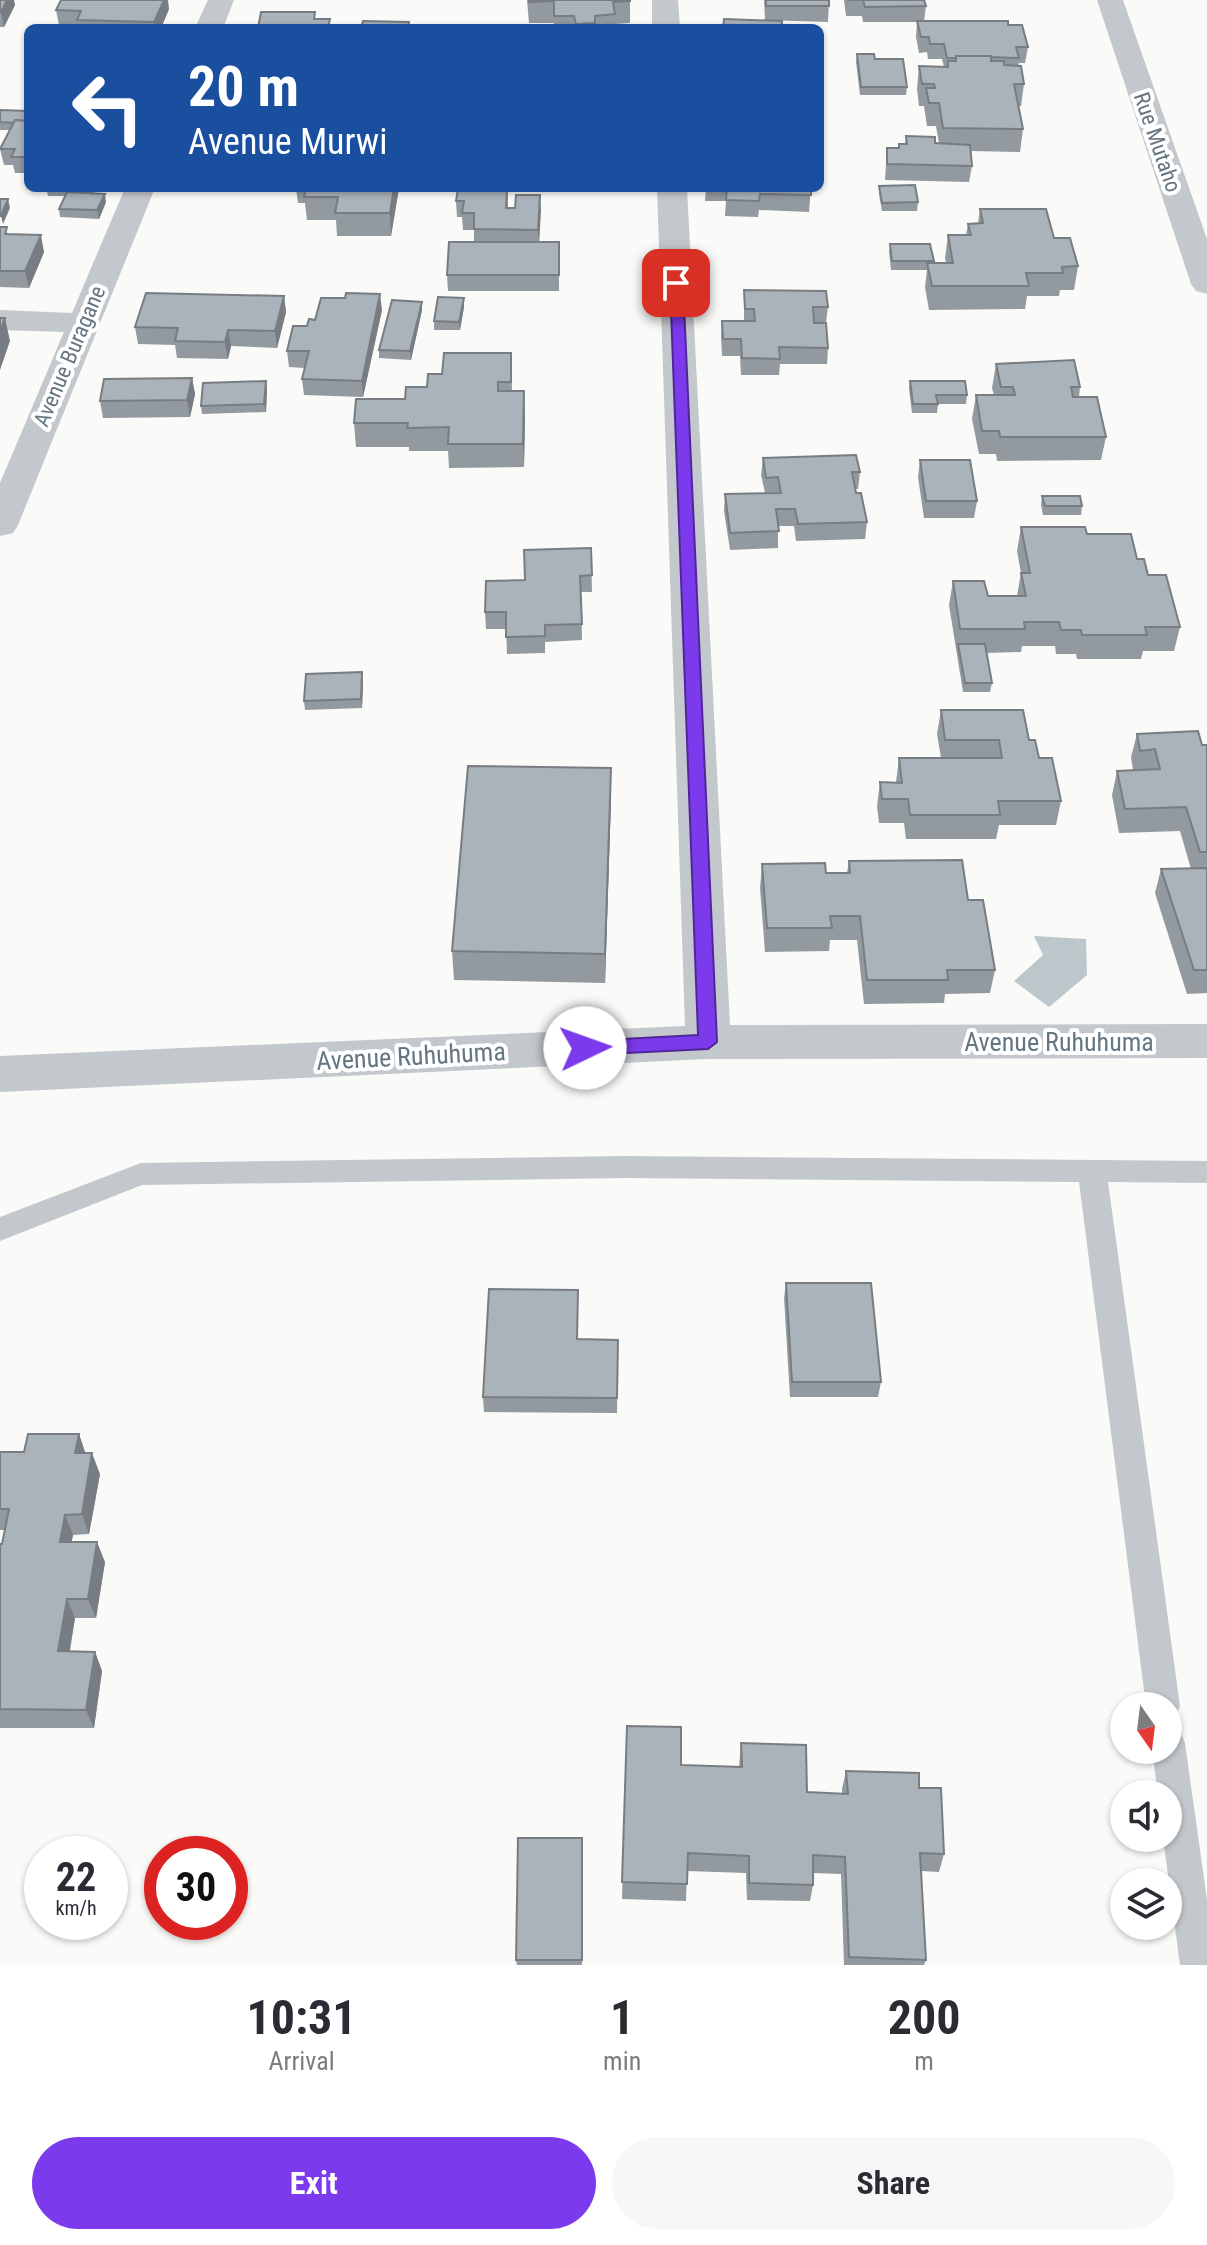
<!DOCTYPE html>
<style>
:root{--surface:#fff;--page:#f7f7f7;--text:#2b2b33;--muted:#7c7c81;--accent:#7c3aed}
body{margin:0;font-family:"Roboto Condensed",sans-serif;background:var(--page);color:var(--text);height:100vh;display:flex;flex-direction:column;font-size:30px;white-space:nowrap}
*{box-sizing:border-box;margin:0}
p{font-size:26px;color:var(--muted)}
.icon{flex:none;width:44px;height:44px;fill:none;stroke:currentColor;stroke-width:2;stroke-linecap:round;stroke-linejoin:round}
.map{position:relative;height:1965px;overflow:hidden}
.panel{display:flex;flex-direction:column;background:var(--surface);flex:1}
.panel>*{flex:none}
.hud{position:absolute;left:24px;top:24px;width:800px;height:168px;border-radius:12px;box-shadow:0 2px 6px #0004;background:#1a4fa0;color:#fff;overflow:hidden}
.needle{width:52px;rotate:166deg}
.buttons{position:absolute;left:1110px;top:1692px;display:grid;gap:16px}
.buttons a{display:grid;place-items:center;width:72px;height:72px;border-radius:50%;background:var(--surface);box-shadow:0 2px 6px #0004;font-size:40px}
.speed{position:absolute;left:24px;top:1836px;display:flex;gap:16px;font-size:40px;font-weight:700;text-align:center}
.speed>*{display:grid;place-content:center;width:104px;height:104px;border-radius:50%;background:var(--surface);box-shadow:0 2px 6px #0004;line-height:1}
.speed small{font-size:20px;font-weight:400}
.speed .limit{border:12px solid #d22;background:#fff;color:#111}
.pin{position:absolute;display:grid;place-items:center;width:68px;height:68px;color:#fff;margin:-34px;border-radius:16px;box-shadow:0 4px 12px #0006}
.me{position:absolute;width:88px;margin:-44px;rotate:87deg;stroke-linejoin:round;filter:drop-shadow(0 0 6px #0008)}
.turn{display:flex;align-items:center;gap:28px;height:168px;padding:0 32px;font-size:36px}
.turn .icon{width:104px;height:104px;stroke-width:2.5}
.turn b{display:block;font-size:56px;line-height:68px}
.eta{display:flex;justify-content:space-evenly;align-items:center;height:136px;text-align:center}
.eta b{font-size:48px;font-weight:700;line-height:56px}
.cta{display:flex;gap:16px;margin-top:auto;padding:16px 32px}
.cta a{flex:1;height:92px;border-radius:48px;background:var(--accent);color:#fff;font-size:32px;font-weight:700;line-height:92px;text-align:center}
.cta a+a{background:var(--page);color:var(--text)}
.map>svg:first-child{display:block}
</style>
<div class="map">
<svg width="1207" height="1965" viewBox="0 0 1207 1965">
<rect width="100%" height="100%" fill="#fafaf8"/>
<polygon fill="#bbc7cb" points="1034,936 1086,939 1087,975 1049,1007 1014,981 1043,955"/>
<g fill="none" stroke-linecap="round" stroke-linejoin="round">
<g fill="#c3c8cc" fill-rule="evenodd">
<polygon points="626,1156 1207,1161 1207,1183 1108,1182 1180,1706 1175,1717 1168,1720 1168,1706 1146,1706 1079,1182 626,1178 142,1185 0,1241 0,1217 141,1163"/>
<polygon points="1168,1726 1180,1731 1185,1743 1207,1900 1207,1965 1180,1965 1163,1838 1168,1838 1168,1794 1158,1794 1152,1750 1168,1750"/>
</g>
<g fill="#c3c8cc" fill-rule="evenodd">
<polygon points="208,0 234,0 223,28 195,28"/>
<polygon points="652,0 678,0 680,28 652,28"/>
<polygon points="1097,0 1123,0 1207,239 1207,294 1196,291 1191,284"/>
<polygon points="125,188 155,188 18,525 13,533 0,536 0,483 64,332 0,330 0,310 72,313"/>
<polygon points="657,188 687,188 730,1025 1207,1024 1207,1058 708,1059 0,1092 0,1056 685,1026"/>
</g>
</g>
<g fill="#929a9f">
<polygon points="0,0 15,5 4,27 0,27"/>
<polygon points="527,0 630,0 630,23 615,24 615,28 554,28 554,23 529,23"/>
<polygon points="764,0 829,0 828,22 765,20"/>
<polygon points="844,0 924,0 926,6 924,21 1008,25 1028,47 1025,63 1019,63 1018,66 1024,84 1021,106 1019,106 1023,129 1020,152 971,151 972,166 969,182 885,180 887,148 899,148 905,144 906,136 939,143 936,126 927,126 924,106 919,106 917,89 919,66 944,67 942,59 928,59 927,52 919,53 916,37 917,22 863,22 862,16 846,16"/>
<polygon points="169,9 161,28 78,28 78,26 59,25 56,10"/>
<polygon points="857,54 875,59 907,87 906,95 860,95 856,62"/>
<polygon points="0,110 28,111 28,173 15,173 13,165 4,165 0,149 10,130 0,130"/>
<polygon points="879,186 918,202 917,211 882,211 879,194"/>
<polygon points="46,188 97,188 94,193 106,202 99,219 60,217 59,209 65,196 48,196"/>
<polygon points="296,188 399,188 391,236 337,236 336,220 307,220 305,203 298,203"/>
<polygon points="508,188 508,208 515,208 540,195 539,242 559,242 559,291 448,291 447,275 474,242 474,230 463,230 462,217 457,217 456,201"/>
<polygon points="706,188 811,188 809,212 759,210 758,217 725,216 726,201 705,201"/>
<polygon points="980,209 1054,238 1078,266 1074,290 1060,290 1059,296 1027,296 1025,309 929,310 925,287 927,270 891,270 889,252 890,244 934,261 933,263 946,263 945,258 948,235 966,235 968,224 978,223"/>
<polygon points="0,227 9,234 44,252 29,288 0,287"/>
<polygon points="744,290 828,307 826,323 828,348 827,364 780,364 779,375 741,375 740,356 722,356 721,337 722,321 744,321"/>
<polygon points="284,296 286,312 277,348 231,346 228,359 177,358 175,345 138,344 135,327"/>
<polygon points="422,302 422,310 411,360 379,358 379,350"/>
<polygon points="464,307 460,330 434,330 434,321"/>
<polygon points="382,310 363,397 304,395 302,379 305,368 289,367 287,351 307,326 315,320"/>
<polygon points="511,353 512,391 525,415 524,467 449,468 448,451 409,451 409,447 356,447 354,423 427,387 442,374"/>
<polygon points="996,364 1080,387 1079,397 1106,437 1101,460 997,461 996,454 979,454 972,419 976,395 994,395 992,388"/>
<polygon points="192,378 195,394 190,417 103,418 100,401"/>
<polygon points="266,381 267,389 266,412 202,414 201,406"/>
<polygon points="910,381 967,395 966,404 938,404 937,413 912,413 909,389"/>
<polygon points="763,458 860,472 858,489 855,489 867,522 865,539 796,541 794,526 778,526 778,548 730,550 724,511 725,494 765,493 761,475"/>
<polygon points="920,460 977,501 974,518 924,518 918,477"/>
<polygon points="1042,496 1082,506 1081,515 1043,515 1041,505"/>
<polygon points="1021,527 1087,534 1137,559 1148,575 1180,627 1174,651 1143,651 1141,659 1077,659 1076,654 1056,654 1055,646 1022,646 1021,652 986,653 992,683 990,692 963,692 949,605 953,581 988,596 1017,596 1021,573 1017,551"/>
<polygon points="591,548 592,592 581,592 582,640 545,642 545,653 507,654 506,629 486,629 485,612 525,580"/>
<polygon points="363,681 362,708 305,710 304,701"/>
<polygon points="941,710 1029,740 1061,801 1056,825 999,825 996,839 906,839 904,823 879,823 877,806 880,782 896,782 899,758 941,758 937,734"/>
<polygon points="1137,734 1207,745 1207,993 1187,994 1155,893 1161,869 1191,869 1180,831 1119,833 1112,795 1117,771 1133,770 1131,757"/>
<polygon points="611,798 605,983 454,980 452,951"/>
<polygon points="849,861 968,900 995,970 990,993 945,994 944,1003 864,1004 857,940 830,940 829,951 765,952 760,888 762,864 826,873 847,873"/>
<polygon points="786,1283 881,1382 878,1397 790,1397 784,1298"/>
<polygon points="618,1340 617,1413 484,1412 483,1397"/>
<polygon points="79,1434 85,1453 100,1474 89,1534 73,1535 71,1542 105,1562 96,1618 75,1618 70,1651 95,1652 102,1671 94,1728 0,1728 0,1544 2,1544 5,1530 0,1530 0,1452 24,1452"/>
<polygon points="627,1726 681,1765 739,1767 741,1743 807,1792 842,1794 842,1789 846,1771 919,1788 944,1854 939,1872 921,1871 926,1960 924,1965 844,1965 841,1874 813,1873 813,1885 810,1901 747,1900 746,1873 687,1871 686,1901 622,1899"/>
<polygon points="582,1838 582,1965 517,1965 516,1960"/>
</g>
<g fill="#777d82">
<polygon points="6,0 14,0 15,5 4,27 1,12"/>
<polygon points="164,0 168,0 169,9 161,28 155,28 154,22"/>
<polygon points="394,188 399,188 391,236 390,213"/>
<polygon points="105,194 106,202 99,219 97,210"/>
<polygon points="540,195 541,211 539,246 538,230"/>
<polygon points="8,199 10,208 3,224 1,216"/>
<polygon points="41,235 44,252 29,288 25,271"/>
<polygon points="380,294 382,310 363,397 362,381"/>
<polygon points="284,296 286,312 277,348 275,331"/>
<polygon points="464,298 464,307 460,330 459,322"/>
<polygon points="422,302 422,310 411,360 410,351"/>
<polygon points="5,318 10,341 0,370 0,331"/>
<polygon points="228,330 231,346 228,359 225,342"/>
<polygon points="192,378 195,394 190,417 187,400"/>
<polygon points="266,381 267,389 266,412 264,404"/>
<polygon points="524,391 525,415 524,467 523,444"/>
<polygon points="362,672 363,681 362,708 361,699"/>
<polygon points="611,768 611,798 605,983 605,954"/>
<polygon points="79,1434 86,1455 75,1453"/>
<polygon points="92,1453 100,1474 89,1534 82,1514"/>
<polygon points="65,1515 73,1535 68,1562 60,1542"/>
<polygon points="97,1542 105,1562 96,1618 88,1599"/>
<polygon points="67,1599 75,1618 66,1670 58,1651"/>
<polygon points="95,1652 102,1671 94,1728 86,1710"/>
</g>
<g fill="#aab3b9" stroke="#777d82" stroke-width="2">
<polygon points="0,0 7,0 1,12 0,12"/>
<polygon points="61,0 164,0 154,22 77,20 81,11 56,10"/>
<polygon points="529,0 630,0 630,1 613,2 615,14 595,16 595,23 576,24 574,16 554,16 554,1 529,2"/>
<rect x="766" y="0" width="63" height="6"/>
<polygon points="847,0 924,0 926,6 865,7 863,0"/>
<polygon points="261,12 315,12 314,19 330,19 328,28 258,28"/>
<polygon points="724,19 782,21 782,28 723,28"/>
<polygon points="363,21 409,22 408,28 361,28"/>
<polygon points="917,21 1008,21 1008,25 1022,25 1028,47 1016,47 1019,58 956,56 956,58 947,58 944,44 930,44 929,37 921,37"/>
<polygon points="857,54 874,54 875,59 903,59 907,87 861,87"/>
<polygon points="956,56 991,56 991,61 1004,61 1004,65 1021,66 1024,84 1014,84 1023,129 943,128 939,103 929,103 926,88 935,88 934,84 922,84 919,66 948,67 948,61 956,61"/>
<polygon points="0,110 28,111 28,114 25,121 15,120 14,123 0,122"/>
<polygon points="15,120 28,121 28,157 11,157 15,149 0,149"/>
<polygon points="906,136 935,137 935,143 970,145 972,166 887,164 887,148 899,148 899,144 907,144"/>
<polygon points="915,185 918,202 882,203 879,186"/>
<polygon points="306,188 394,188 390,213 335,213 338,197 304,197"/>
<polygon points="458,188 507,188 506,208 515,208 516,195 540,195 538,230 474,229 474,213 462,213 464,201 456,201"/>
<polygon points="727,188 811,188 811,195 760,194 759,201 726,200"/>
<polygon points="67,192 105,194 97,210 59,209"/>
<polygon points="0,199 8,199 1,216 0,216"/>
<polygon points="980,209 1046,209 1054,238 1070,238 1078,266 1062,267 1063,273 1026,273 1029,286 932,286 927,263 953,263 948,235 971,235 968,224 983,223"/>
<polygon points="0,227 7,227 5,234 41,235 25,271 0,271"/>
<polygon points="449,242 559,242 559,275 447,275"/>
<polygon points="890,244 930,244 934,261 892,261"/>
<polygon points="744,290 826,291 828,307 813,307 814,323 826,323 828,348 779,347 780,359 742,358 741,339 723,339 722,321 755,321 754,309 745,309"/>
<polygon points="146,293 284,296 275,331 228,330 225,342 175,341 178,328 135,327"/>
<polygon points="346,293 380,294 362,381 302,379 309,351 287,351 293,326 307,326 309,319 315,320 321,298 345,298"/>
<polygon points="438,297 464,298 459,322 434,321"/>
<polygon points="392,300 422,302 410,351 379,350"/>
<polygon points="0,318 5,318 0,331"/>
<polygon points="444,353 511,353 511,382 498,382 498,391 524,391 523,444 448,444 449,427 407,428 408,423 354,423 356,399 405,399 406,387 427,387 428,374 442,374"/>
<polygon points="1074,360 1080,387 1071,387 1073,397 1097,397 1106,437 1000,437 999,431 982,431 976,395 1015,395 1013,387 1001,387 996,364"/>
<polygon points="192,378 187,400 100,401 104,379"/>
<polygon points="266,381 264,404 201,406 203,383"/>
<polygon points="910,381 965,381 967,395 936,395 938,404 913,404"/>
<polygon points="856,455 860,472 852,472 856,493 861,493 867,522 798,524 795,509 776,509 779,531 730,533 725,494 781,493 778,477 766,478 763,458"/>
<polygon points="920,460 970,460 977,501 926,501"/>
<polygon points="1042,496 1080,496 1082,506 1045,506"/>
<polygon points="1021,527 1085,527 1087,534 1131,534 1137,559 1144,559 1148,575 1166,575 1180,627 1145,627 1147,635 1082,635 1081,630 1061,630 1059,622 1024,622 1025,629 960,629 953,581 984,581 988,596 1026,596 1021,573 1030,573"/>
<polygon points="591,548 592,575 580,576 582,624 545,625 545,636 506,637 506,612 485,612 486,581 525,580 524,550"/>
<polygon points="958,644 985,644 992,683 965,683"/>
<polygon points="362,672 361,699 304,701 306,674"/>
<polygon points="941,710 1023,710 1029,740 1035,740 1039,758 1052,758 1061,801 998,801 1000,815 910,815 908,799 882,799 880,782 902,783 899,758 1002,758 999,740 945,740"/>
<polygon points="1198,731 1202,745 1207,745 1207,852 1200,852 1186,807 1125,809 1117,771 1160,769 1155,749 1140,751 1137,734"/>
<polygon points="468,766 611,768 605,954 452,951"/>
<polygon points="962,860 968,900 983,900 995,970 947,970 948,980 867,980 860,916 830,916 832,928 767,928 762,864 825,863 826,873 850,873 849,861"/>
<polygon points="1207,868 1207,970 1194,970 1161,869"/>
<polygon points="786,1283 871,1283 881,1382 792,1382"/>
<polygon points="489,1289 578,1290 577,1339 618,1340 617,1398 483,1397"/>
<polygon points="28,1434 79,1434 75,1453 92,1453 82,1514 65,1515 60,1542 97,1542 88,1599 67,1599 58,1651 95,1652 86,1710 0,1709 0,1544 2,1544 9,1509 0,1509 0,1452 24,1452"/>
<polygon points="627,1726 681,1727 681,1765 742,1767 741,1743 806,1745 807,1792 848,1794 846,1771 919,1773 919,1788 941,1788 944,1854 920,1853 926,1960 849,1957 845,1857 813,1855 813,1885 749,1883 749,1856 688,1853 687,1884 622,1882"/>
<polygon points="518,1838 582,1838 582,1960 516,1960"/>
</g>
<polygon fill="#7c3aed" stroke="#51269a" stroke-width="2" points="676,279 683,283 717,1042 708,1049 585,1055 575,1048 585,1041 698,1035 670,283"/>
<g text-anchor="middle" stroke-width="8" stroke-linejoin="round" paint-order="stroke">
<g font-size="22" fill="#657683" stroke="#fff">
<text transform="translate(1158 142) rotate(71)" y="8">Rue Mutaho</text>
<text transform="translate(69 356) rotate(-67)" y="8">Avenue Buragane</text>
</g>
<g font-size="26" fill="#657683" stroke="#fff">
<text x="1059" y="1051">Avenue Ruhuhuma</text>
<text transform="translate(411 1056) rotate(-3)" y="9">Avenue Ruhuhuma</text>
</g>
</g>
</svg>
<div class="buttons">
<a><svg class="needle" viewBox="-14 -14 28 28"><path d="M0-13l5 13h-10z" fill="#e53935"/><path d="M0 13l5-13h-10z" fill="#7c7c81"/></svg></a>
<a><svg class="icon" aria-label="sound" viewBox="0 0 24 24"><path d="M4 9h4l5-4v14l-5-4H4zM17 9q2 3 0 6"/></svg></a>
<a><svg class="icon" aria-label="layers" viewBox="0 0 24 24"><path d="M12 4l9 5-9 5-9-5zM3 14l9 5 9-5"/></svg></a>
</div>
<div class="speed"><div>22<small>km/h</small></div><div class="limit">30</div></div>
<div class="pin" style="left:676px;top:283px;background:#d93025"><svg class="icon" aria-label="arrive" viewBox="0 0 24 24"><path d="M6 21V4h12l-3 4 3 4H6"/></svg></div>
<svg class="me" style="left:585px;top:1048px" viewBox="-20 -20 40 40"><circle r="19" fill="#fff"/><path d="M0-13L10 11 0 6-10 11z" fill="#7c3aed"/></svg>
<div class="hud">
<div class="turn"><svg class="icon" aria-label="left" viewBox="0 0 24 24"><path d="M17 20v-9H6M10 6l-5 5 5 5"/></svg><div><b>20 m</b>Avenue Murwi</div></div>
</div>
</div>
<section class="panel">
<div class="eta">
<div><b>10:31</b><p>Arrival</p></div>
<div><b>1</b><p>min</p></div>
<div><b>200</b><p>m</p></div>
</div>
<div class="cta"><a>Exit</a><a>Share</a></div>
</section>
